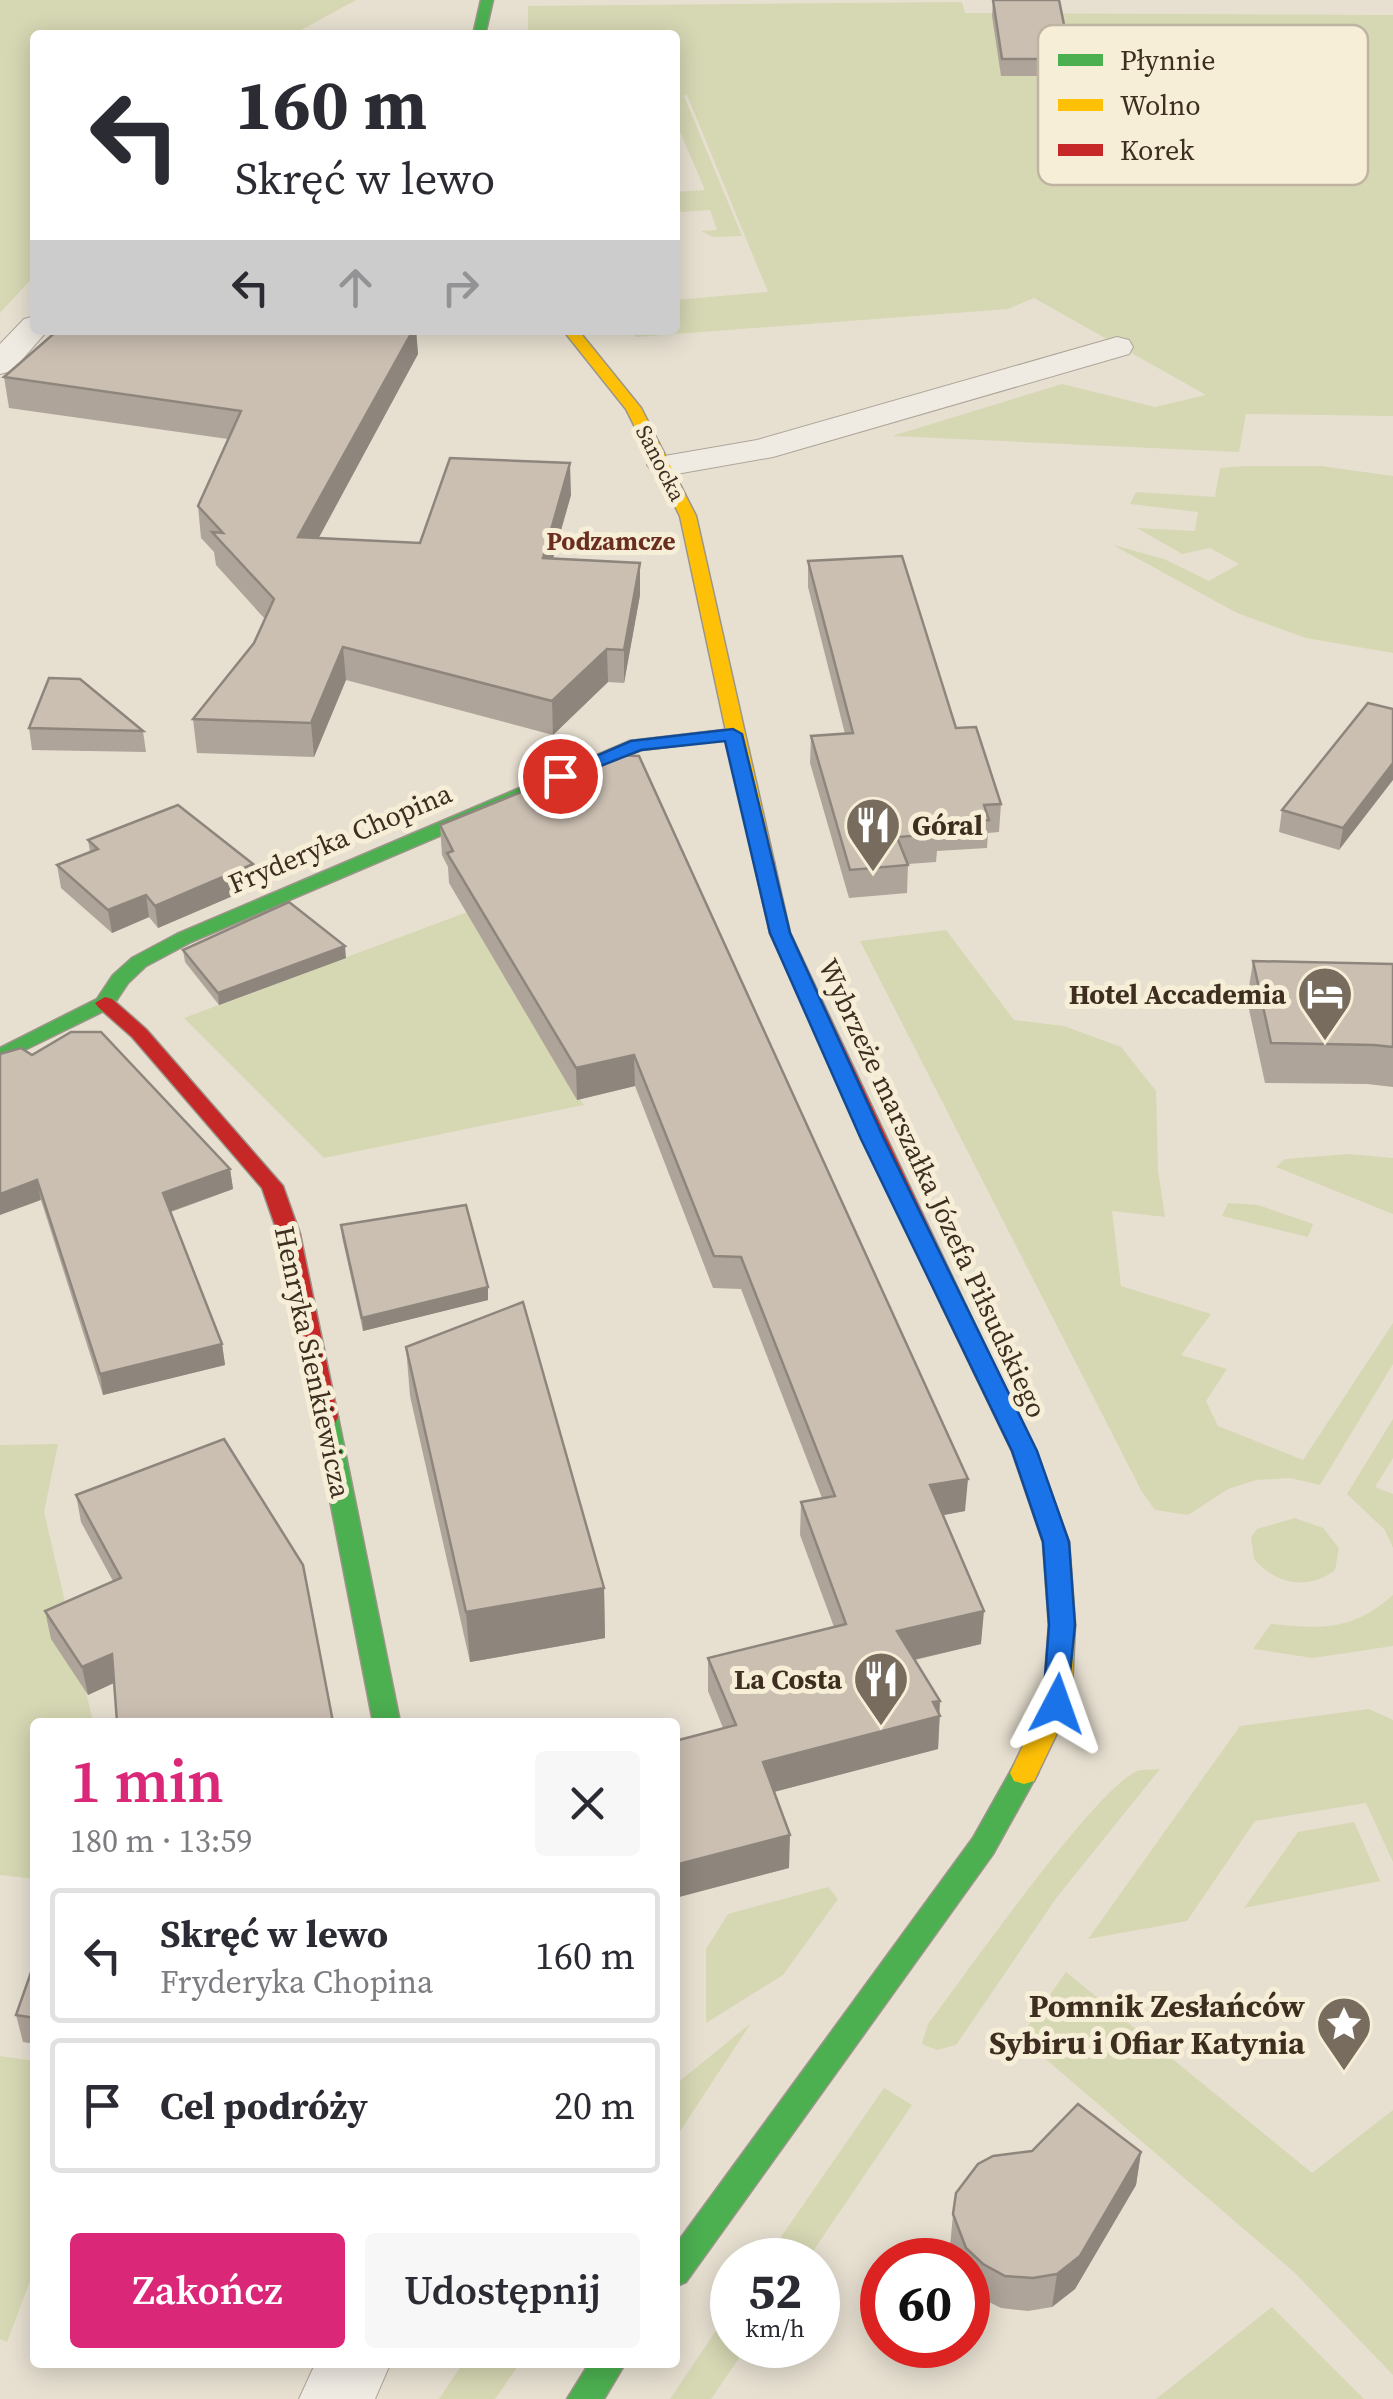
<!DOCTYPE html>
<html lang="pl">
<meta charset="utf-8">
<style>
:root{--surface:#fff;--page:#f7f7f7;--text:#2b2b33;--muted:#7c7c81;--line:#e1e1e2;--accent:#db2777}
body{margin:0;font-family:"Source Serif 4",serif;background:var(--page);color:var(--text);height:100vh;display:flex;flex-direction:column;font-size:38px;white-space:nowrap}
*{box-sizing:border-box;margin:0}
p{font-size:32px;color:var(--muted)}
.icon{flex:none;width:55px;height:55px;fill:none;stroke:currentColor;stroke-width:2;stroke-linecap:round;stroke-linejoin:round}
.map{position:relative;flex:1;overflow:hidden}
.sheet{position:absolute;left:30px;top:1718px;width:650px;height:650px;display:flex;flex-direction:column;background:var(--surface);border-radius:10px;box-shadow:0 5px 25px #0003}
.sheet>*{flex:none}
.banner{position:absolute;left:30px;top:30px;width:650px;height:305px;border-radius:10px;box-shadow:0 5px 25px #0003;background:#fff;color:var(--text);overflow:hidden}
.speed{position:absolute;left:710px;top:2238px;display:flex;gap:20px;font-size:50px;font-weight:700;text-align:center}
.speed>*{display:grid;place-content:center;width:130px;height:130px;border-radius:50%;background:var(--surface);box-shadow:0 5px 25px #0003;line-height:1}
.speed small{font-size:25px;font-weight:400}
.speed .limit{border:15px solid #d22;background:#fff;color:#111}
.pin{position:absolute;display:grid;place-items:center;width:85px;height:85px;color:#fff;margin:-42px;border:5px solid #fff;border-radius:50%;box-shadow:0 2px 10px #0007}
.me{position:absolute;width:110px;margin:-55px;rotate:4deg;stroke-linejoin:round;filter:drop-shadow(0 0 8px #0008)}
.turn{display:flex;align-items:center;gap:35px;height:210px;padding:0 40px;font-size:45px}
.turn .icon{width:130px;height:130px;stroke-width:2.5}
.turn b{display:block;font-size:70px;line-height:85px}
.lanes{display:flex;align-items:center;height:95px;padding:0 40px;background:#0003;justify-content:center;gap:50px;direction:ltr}
.lanes .off{opacity:.35}
.round{display:grid;place-items:center;flex:none;width:105px;height:105px;border-radius:10px;background:var(--page)}
.head{display:flex;align-items:center;justify-content:space-between;height:170px;padding:0 40px}
h1{font-size:60px;font-weight:600;line-height:75px;color:var(--accent)}
.button{display:flex;gap:20px;margin-top:auto;padding:20px 40px}
.button a{flex:1;height:115px;border-radius:10px;background:var(--accent);color:#fff;font-size:40px;font-weight:600;line-height:115px;text-align:center}
.button a+a{background:var(--page);color:var(--text)}
ul{padding:0;list-style:none}
li{display:flex;align-items:center;gap:30px;height:135px;margin:0 20px 15px;padding:0 20px;border:5px solid var(--line);border-radius:10px}
li div{flex:1}
li b{display:block;font-size:38px}
li em{font-style:normal}
.map>svg:first-child{display:block}
</style>
<div class="map">
<svg width="1393" height="2399" viewBox="0 0 1393 2399">
<rect width="100%" height="100%" fill="#e7e0d1"/>
<g fill="#d6d7b3">
<polygon points="0,0 356,0 292,35 35,35 35,275 0,313"/>
<polygon points="962,2 965,13 1393,15 1393,416 1246,414 1239,452 892,436 1062,384 1155,407 1206,395 1034,298 1008,309 636,337 629,330 675,330 675,300 768,292 687,95 684,96 742,236 713,237 701,231 717,230 710,210 681,212 675,192 705,190 675,120 675,35 528,35 528,6"/>
<polygon points="1246,466 1321,466 1393,476 1393,653 1306,638 1237,613 1113,545 1164,559 1209,581 1239,564 1210,548 1182,554 1137,528 1195,531 1198,512 1130,504 1136,492 1215,497 1220,468"/>
<polygon points="470,911 493,958 584,1105 324,1158 184,1018"/>
<polygon points="946,930 1014,1020 1064,1026 1121,1047 1156,1091 1158,1170 1165,1217 1112,1211 1121,1286 1211,1314 1181,1355 1227,1369 1206,1401 1218,1426 1303,1460 1393,1323 1393,1364 1320,1485 1290,1478 1256,1480 1228,1489 1188,1515 1155,1510 1142,1492 860,941"/>
<polygon points="1348,1154 1393,1158 1393,1214 1276,1167 1285,1159"/>
<polygon points="1228,1203 1258,1205 1313,1224 1308,1237 1222,1216"/>
<polygon points="1393,1419 1393,1458 1375,1487 1393,1494 1393,1548 1385,1530 1347,1494"/>
<polygon points="58,1444 44,1512 93,1722 35,1722 35,1879 0,1875 0,1445"/>
<path d="M1295 1518 1323 1528 1339 1548 1335 1570C1308 1591 1275 1584 1254 1559L1251 1538 1257 1529Z"/>
<path d="M1393 1595V1646L1313 1658 1253 1649 1271 1624C1323 1629 1352 1631 1393 1595Z"/>
<polygon points="1369,1709 1393,1720 1393,1862 1366,1803 1255,1821 1187,1921 1088,1939 1240,1726"/>
<path d="M1160 1769 1057 1897 956 2045 937 2050 922 2044 928 2024C964 1977 1094 1790 1137 1771 1143 1769 1153 1770 1160 1769Z"/>
<polygon points="1354,1822 1380,1881 1244,1908 1298,1832"/>
<polygon points="828,1887 838,1899 783,1975 706,2023 706,1949 728,1914"/>
<polygon points="1066,1972 1312,2173 1393,2110 1393,2375 1294,2272 1020,2037"/>
<polygon points="751,2023 675,2139 675,2085"/>
<polygon points="0,2056 35,2061 35,2268 7,2342 0,2339"/>
<polygon points="884,2088 912,2105 807,2260 765,2260"/>
<polygon points="732,2307 732,2345 748,2345 711,2399 670,2399"/>
<polygon points="1272,2307 1364,2399 1156,2399"/>
<polygon points="463,2363 463,2362 520,2363 495,2399 439,2399"/>
</g>
<g fill="none" stroke-linecap="round" stroke-linejoin="round">
<g stroke="#ada599" stroke-width="2">
<g id="street">
<polygon points="35,316 35,330 48,330 12,371 0,374 0,344 24,319"/>
<polygon points="1117,337 1129,340 1133,347 1129,354 773,457 665,476 653,472 647,465 653,458 757,440"/>
<polygon points="316,2362 391,2362 375,2399 299,2399"/>
</g>
</g>
<g stroke="#9c958a" stroke-width="3">
<g id="fast">
<polygon points="481,0 493,0 485,35 473,35"/>
<polygon points="733,729 739,730 739,738 641,750 191,942 146,966 128,983 112,1007 0,1062 0,1048 97,999 113,975 132,958 177,934 630,741"/>
<polygon points="326,1408 335,1411 338,1417 400,1722 373,1722 314,1417 317,1411"/>
<polygon points="1024,1762 1034,1765 1038,1773 993,1854 686,2282 675,2287 675,2246 973,1838 1014,1765"/>
<polygon points="590,2362 626,2362 604,2399 567,2399"/>
</g>
</g>
<g stroke="#9c958a" stroke-width="3">
<g id="slow">
<polygon points="563,330 578,330 641,408 696,516 774,862 771,866 757,866 754,862 680,516 626,409"/>
<polygon points="954,1298 966,1306 1036,1451 1069,1542 1075,1625 1071,1704 1034,1781 1024,1784 1014,1781 1010,1773 1043,1704 1049,1625 1043,1542 1012,1451 942,1306"/>
</g>
</g>
<g stroke="#9c958a" stroke-width="3">
<g id="jam">
<polygon points="764,856 774,862 790,933 966,1306 962,1312 954,1314 942,1306 770,933 754,862"/>
<polygon points="105,997 112,999 146,1029 283,1186 300,1234 338,1417 335,1423 317,1423 314,1417 278,1234 262,1188 132,1037 98,1007 95,1003"/>
</g>
</g>
<use href="#street" fill="#efebe3" fill-rule="evenodd"/>
<use href="#fast" fill="#4caf50" fill-rule="evenodd"/>
<use href="#slow" fill="#ffc107" fill-rule="evenodd"/>
<use href="#jam" fill="#c62828" fill-rule="evenodd"/>
</g>
<g fill="#afa499">
<polygon points="993,0 1071,59 1070,76 1001,76 992,16"/>
<polygon points="55,330 416,330 418,354 318,538 420,543 571,495 553,558 640,595 624,683 608,682 553,735 346,680 314,757 197,753 193,719 254,643 265,619 216,565 214,552 201,538 198,506 228,439 9,408 4,377 55,332"/>
<polygon points="808,561 956,728 1001,804 999,832 988,833 987,848 937,851 936,862 908,864 907,893 849,898 810,763 811,736 845,734 808,587"/>
<polygon points="1368,703 1339,850 1279,832 1282,810"/>
<polygon points="29,728 143,731 146,752 32,750"/>
<polygon points="613,755 965,1511 943,1515 981,1644 915,1660 940,1716 938,1749 774,1792 789,1868 675,1898 675,1741 723,1728 708,1691 708,1658 834,1627 800,1535 801,1502 822,1498 741,1289 713,1288 635,1086 577,1100 449,883 448,867 442,855 440,825"/>
<polygon points="88,840 253,864 256,886 158,928 149,917 112,933 61,888 57,865 90,852"/>
<polygon points="183,950 346,958 219,1005 185,962"/>
<polygon points="1253,961 1393,964 1393,1087 1367,1084 1265,1083 1247,1000"/>
<polygon points="0,1054 230,1169 233,1189 171,1212 222,1344 225,1365 103,1395 41,1200"/>
<polygon points="341,1225 488,1287 488,1300 363,1331 342,1237"/>
<polygon points="406,1347 604,1588 605,1638 470,1662 410,1396"/>
<polygon points="224,1439 114,1683 88,1695 51,1639 45,1611 113,1581 81,1522 76,1495"/>
<polygon points="35,1961 35,2044 23,2042 16,2015"/>
<polygon points="1141,2152 1136,2185 1075,2289 1052,2307 1028,2311 1001,2308 979,2297 968,2286 968,2260 954,2260 950,2247 953,2214"/>
</g>
<g fill="#8e867d">
<polygon points="413,330 416,330 418,354 302,569 298,537"/>
<polygon points="570,463 571,495 544,590 543,558"/>
<polygon points="640,563 640,595 624,683 624,650"/>
<polygon points="343,647 346,680 314,757 311,723"/>
<polygon points="607,649 608,682 553,735 552,701"/>
<polygon points="1393,763 1393,780 1339,850 1343,828"/>
<polygon points="253,864 256,886 158,928 155,906"/>
<polygon points="146,895 149,917 112,933 108,910"/>
<polygon points="345,946 346,958 219,1005 218,993"/>
<polygon points="634,1055 635,1086 577,1100 576,1068"/>
<polygon points="230,1169 233,1189 166,1213 163,1193"/>
<polygon points="37,1180 41,1200 0,1215 0,1194"/>
<polygon points="488,1287 488,1300 363,1331 362,1318"/>
<polygon points="222,1344 225,1365 103,1395 100,1374"/>
<polygon points="968,1479 965,1511 928,1518 930,1485"/>
<polygon points="604,1588 605,1638 470,1662 466,1612"/>
<polygon points="984,1611 981,1644 895,1664 897,1631"/>
<polygon points="112,1654 118,1681 88,1695 82,1667"/>
<polygon points="940,1701 938,1749 762,1795 763,1762"/>
<polygon points="790,1835 789,1868 675,1898 675,1865"/>
<polygon points="1141,2152 1136,2185 1075,2289 1052,2307 1057,2274"/>
</g>
<g fill="#cbbfb2" stroke="#8e867d" stroke-width="2.5">
<polygon points="993,0 1059,0 1071,59 1002,59"/>
<polygon points="58,330 413,330 298,537 420,543 450,458 570,463 543,558 640,563 624,650 607,649 552,701 343,647 311,723 193,719 254,643 274,599 212,532 223,533 198,506 241,411 4,377"/>
<polygon points="902,556 956,728 976,727 1001,804 984,805 989,820 934,824 938,834 897,837 908,865 850,870 811,736 853,733 808,561"/>
<polygon points="49,678 80,679 143,731 29,728"/>
<polygon points="1368,703 1393,709 1393,763 1343,828 1282,810"/>
<polygon points="613,755 639,756 968,1479 930,1485 984,1611 897,1631 940,1701 933,1702 940,1716 763,1762 790,1835 675,1865 675,1741 736,1725 708,1658 846,1624 801,1502 835,1496 741,1257 714,1256 634,1055 576,1068 447,853 453,851 440,825"/>
<polygon points="178,805 253,864 155,906 146,895 108,910 57,865 98,849 88,840"/>
<polygon points="289,902 345,946 218,993 183,950"/>
<polygon points="1253,961 1393,964 1393,1047 1374,1045 1271,1043"/>
<polygon points="71,1032 101,1032 230,1169 163,1193 222,1344 100,1374 37,1180 0,1194 0,1054 21,1048 32,1055"/>
<polygon points="466,1205 488,1287 362,1318 341,1225"/>
<polygon points="523,1302 604,1588 466,1612 406,1347"/>
<polygon points="224,1439 303,1565 333,1722 117,1722 112,1654 82,1667 45,1611 121,1578 76,1495"/>
<polygon points="35,1961 35,2018 16,2015"/>
<polygon points="1078,2104 1141,2152 1080,2256 1057,2274 1033,2278 1005,2276 983,2264 966,2248 953,2214 956,2193 978,2164 993,2156 1032,2151"/>
</g>
<polygon fill="#1a73e8" stroke="#114b97" stroke-width="2.5" points="733,729 742,734 790,933 884,1139 1037,1451 1069,1542 1075,1625 1066,1712 1057,1715 1043,1704 1049,1625 1043,1542 1012,1451 861,1139 770,933 725,741 641,750 560,782 550,776 631,741"/>
<defs>
<g id="restaurant-pin" transform="scale(2.875)"><path d="M0 17L-7.5 6A9.5 9.5 0 1 1 7.5 6Z" fill="#786c5e" stroke="#f7eed8"/><path d="M-5-6h1v4h1v-4h1v4h1v-4h1v5L-1.5 .5V6h-2V.5L-5-1ZM5-6V6H3V1.5H1.5Q1.5-4 5-6Z" fill="#fff"/></g>
<g id="hotel-pin" transform="scale(2.875)"><path d="M0 17L-7.5 6A9.5 9.5 0 1 1 7.5 6Z" fill="#786c5e" stroke="#f7eed8"/><path d="M-6-4.5h1.5V1H6V5H4.5V3h-9V5H-6ZM-4 0a1.8 1.8 0 1 1 3.6 0ZM.5 0V-2.5h3Q6-2.5 6 0Z" fill="#fff"/></g>
<g id="sight-pin" transform="scale(2.875)"><path d="M0 17L-7.5 6A9.5 9.5 0 1 1 7.5 6Z" fill="#786c5e" stroke="#f7eed8"/><path d="M0-6L1.8-2.2L6-1.7L2.9 1.2L3.7 5.4L0 3.3L-3.7 5.4L-2.9 1.2L-6-1.7L-1.8-2.2Z" fill="#fff"/></g>
</defs>
<g fill-rule="evenodd">
<use href="#restaurant-pin" x="873" y="825"/>
<use href="#hotel-pin" x="1325" y="994"/>
<use href="#restaurant-pin" x="881" y="1679"/>
<use href="#sight-pin" x="1344" y="2024"/>
</g>
<g text-anchor="middle" stroke-width="10" stroke-linejoin="round" paint-order="stroke">
<g font-size="22" fill="#3d2e20" stroke="#f7eed8">
<text transform="translate(661 463) rotate(63)" y="8">Sanocka</text>
</g>
<g font-size="25" font-weight="bold" fill="#6b2e1e" stroke="#f7eed8">
<text x="611" y="550">Podzamcze</text>
</g>
<g font-size="28" font-weight="bold" fill="#3d2e20" stroke="#f7eed8" text-anchor="end">
<text x="912" y="835" text-anchor="start">Góral</text>
<text x="1286" y="1004">Hotel Accademia</text>
<text x="842" y="1689">La Costa</text>
</g>
<g font-size="28" fill="#3d2e20" stroke="#f7eed8">
<text transform="translate(340 838) rotate(-23)" y="10">Fryderyka Chopina</text>
<text transform="translate(933 1188) rotate(65)" y="10">Wybrzeże marszałka Józefa Piłsudskiego</text>
<text transform="translate(313 1362) rotate(78)" y="10">Henryka Sienkiewicza</text>
</g>
<g font-size="32" font-weight="bold" fill="#3d2e20" stroke="#f7eed8" text-anchor="end">
<text x="1305" y="2017">Pomnik Zesłańców<tspan x="1305" dy="37">Sybiru i Ofiar Katynia</tspan></text>
</g>
</g>
<rect x="1038" y="25" width="330" height="160" rx="15" fill="#f7eed8" stroke="#bfb4a1" stroke-width="2.5"/>
<rect x="1058" y="54" width="45" height="12" fill="#4caf50"/>
<rect x="1058" y="99" width="45" height="12" fill="#ffc107"/>
<rect x="1058" y="144" width="45" height="12" fill="#c62828"/>
<g font-size="28" fill="#3d2e20">
<text x="1120" y="70">Płynnie</text>
<text x="1120" y="115">Wolno</text>
<text x="1120" y="160">Korek</text>
</g>
</svg>
<div class="speed"><div>52<small>km/h</small></div><div class="limit">60</div></div>
<div class="pin" style="left:560px;top:776px;background:#d93025"><svg class="icon" aria-label="arrive" viewBox="0 0 24 24"><path d="M6 21V4h12l-3 4 3 4H6"/></svg></div>
<svg class="me" style="left:1057px;top:1704px" viewBox="-20 -20 40 40"><path d="M0-17L14 15 0 8-14 15z" fill="#1a73e8" stroke="#fff" stroke-width="4"/></svg>
<div class="banner">
<div class="turn"><svg class="icon" aria-label="left" viewBox="0 0 24 24"><path d="M17 20v-9H6M10 6l-5 5 5 5"/></svg><div><b>160 m</b>Skręć w lewo</div></div>
<div class="lanes"><svg class="icon" aria-label="left" viewBox="0 0 24 24"><path d="M17 20v-9H6M10 6l-5 5 5 5"/></svg><svg class="icon off" aria-label="ahead" viewBox="0 0 24 24"><path d="M12 20V5M6 11l6-6 6 6"/></svg><svg class="icon off" aria-label="right" viewBox="0 0 24 24"><path d="M7 20v-9h11M14 6l5 5-5 5"/></svg></div>
</div>
<section class="sheet">
<div class="head"><div><h1>1 min</h1><p>180 m · 13:59</p></div><a class="round"><svg class="icon" aria-label="close" viewBox="0 0 24 24"><path d="M6 6l12 12M18 6L6 18"/></svg></a></div>
<ul>
<li><svg class="icon" aria-label="left" viewBox="0 0 24 24"><path d="M17 20v-9H6M10 6l-5 5 5 5"/></svg><div><b>Skręć w lewo</b><p>Fryderyka Chopina</p></div><em>160 m</em></li>
<li><svg class="icon" aria-label="arrive" viewBox="0 0 24 24"><path d="M6 21V4h12l-3 4 3 4H6"/></svg><div><b>Cel podróży</b></div><em>20 m</em></li>
</ul>
<div class="button"><a>Zakończ</a><a>Udostępnij</a></div>
</section>
</div>
